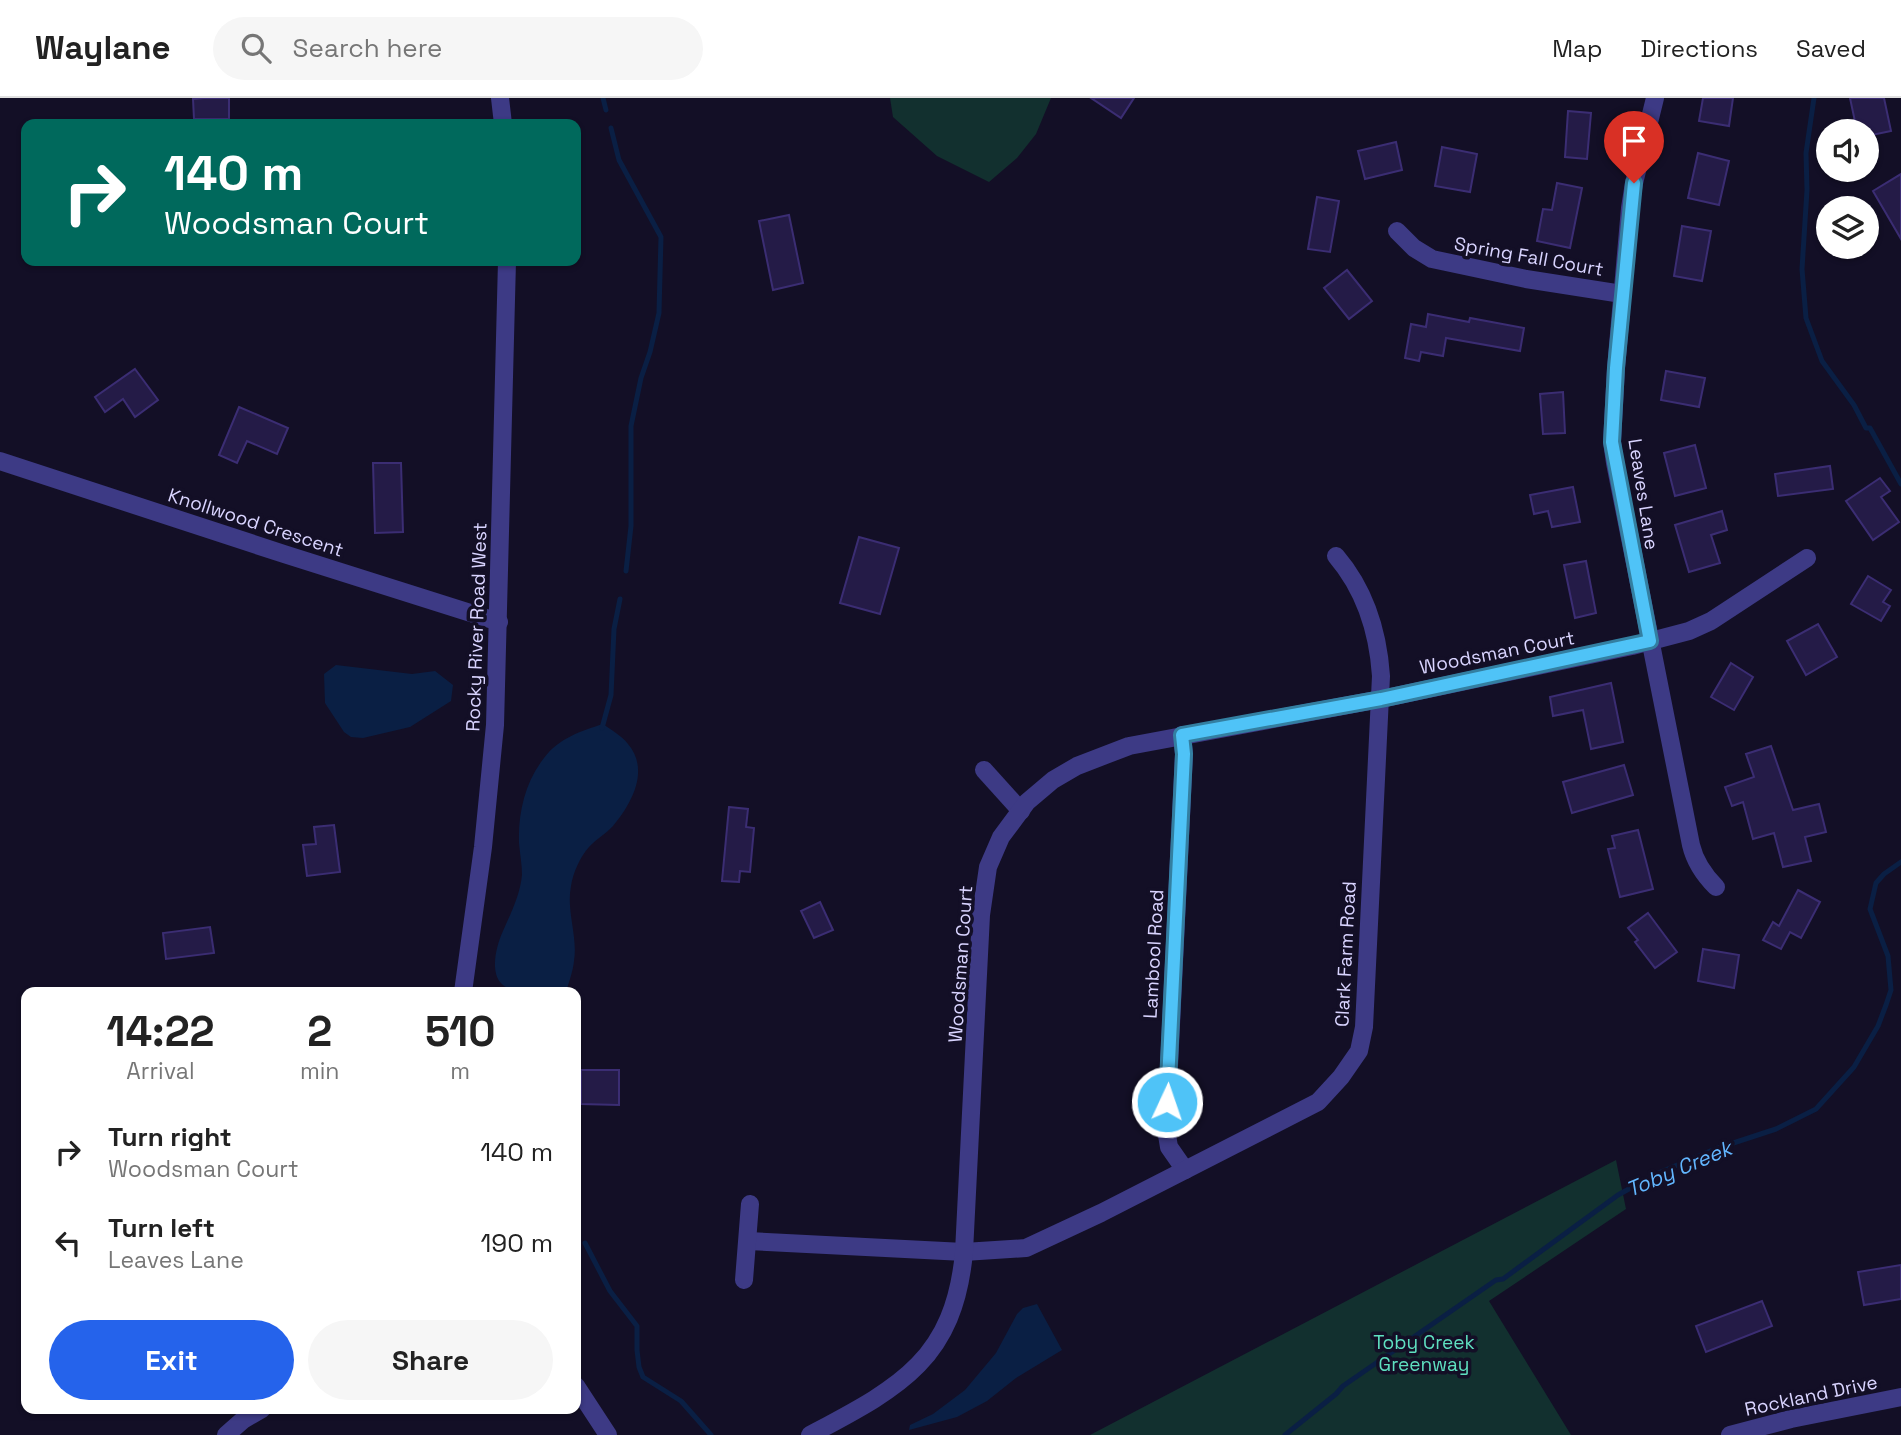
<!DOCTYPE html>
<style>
:root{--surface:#fff;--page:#f6f6f6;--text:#222;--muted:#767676;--line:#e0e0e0;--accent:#2563eb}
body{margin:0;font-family:"Space Grotesk",sans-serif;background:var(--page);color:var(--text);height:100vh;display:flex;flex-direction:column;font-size:26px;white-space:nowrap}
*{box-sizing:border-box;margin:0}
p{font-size:23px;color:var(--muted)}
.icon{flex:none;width:38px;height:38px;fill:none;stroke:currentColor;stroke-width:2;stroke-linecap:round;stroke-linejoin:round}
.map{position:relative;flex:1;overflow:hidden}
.details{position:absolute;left:21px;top:889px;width:560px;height:427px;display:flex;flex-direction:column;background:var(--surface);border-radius:14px;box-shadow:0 2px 5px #0004}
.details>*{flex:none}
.guide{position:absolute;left:21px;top:21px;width:560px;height:147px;border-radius:14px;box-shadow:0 2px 5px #0004;background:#00695c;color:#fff;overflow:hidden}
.tools{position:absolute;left:1816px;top:21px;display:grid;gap:14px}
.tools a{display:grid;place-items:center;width:63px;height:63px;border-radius:50%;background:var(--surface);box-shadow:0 2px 5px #0004;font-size:35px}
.pin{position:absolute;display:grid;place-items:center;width:60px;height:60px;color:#fff;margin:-72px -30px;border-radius:50% 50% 50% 0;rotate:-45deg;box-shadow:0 0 7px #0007}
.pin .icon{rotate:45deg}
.me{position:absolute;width:77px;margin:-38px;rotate:3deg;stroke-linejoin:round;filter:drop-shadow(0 0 5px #0008)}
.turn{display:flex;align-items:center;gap:24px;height:147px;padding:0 28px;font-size:32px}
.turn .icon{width:91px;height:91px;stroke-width:2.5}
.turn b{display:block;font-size:49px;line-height:60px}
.eta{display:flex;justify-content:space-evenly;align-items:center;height:119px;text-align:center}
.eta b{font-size:42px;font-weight:700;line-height:49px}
.button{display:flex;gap:14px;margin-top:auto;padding:14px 28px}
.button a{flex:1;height:80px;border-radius:42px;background:var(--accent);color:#fff;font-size:28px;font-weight:700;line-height:80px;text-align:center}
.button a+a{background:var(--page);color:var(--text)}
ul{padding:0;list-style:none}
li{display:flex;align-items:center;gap:21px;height:91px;padding:0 28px}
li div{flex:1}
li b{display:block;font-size:26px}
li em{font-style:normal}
header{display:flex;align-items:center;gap:42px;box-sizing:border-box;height:98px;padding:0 35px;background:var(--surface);border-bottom:2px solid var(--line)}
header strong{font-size:33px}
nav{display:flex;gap:38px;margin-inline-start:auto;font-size:24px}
.search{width:490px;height:63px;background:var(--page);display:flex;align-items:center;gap:18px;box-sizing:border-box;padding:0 24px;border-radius:38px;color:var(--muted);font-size:26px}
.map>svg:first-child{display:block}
</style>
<header>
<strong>Waylane</strong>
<div class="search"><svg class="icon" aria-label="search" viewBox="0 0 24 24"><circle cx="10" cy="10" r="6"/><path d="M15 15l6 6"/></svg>Search here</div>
<nav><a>Map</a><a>Directions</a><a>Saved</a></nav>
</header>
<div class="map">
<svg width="1901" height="1337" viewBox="0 0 1901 1337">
<rect width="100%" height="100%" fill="#130f26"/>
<g fill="#12302f">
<polygon points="890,0 1051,0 1036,36 1017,60 989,84 937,58 893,19"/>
<polygon points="1616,1062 1626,1111 1489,1203 1571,1337 1090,1337"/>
</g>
<g fill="#0a1f44">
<polygon points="336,567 412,576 435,573 453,587 451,603 410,629 363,640 351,639 344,634 325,605 324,576"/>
<path d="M603 626C611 632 622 638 628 646 650 672 632 705 613 728 606 736 596 741 589 749 580 759 573 775 571 788 566 813 578 838 574 863 573 873 569 884 566 894 547 894 513 900 500 884 490 871 497 846 503 833 511 815 520 797 522 777 522 767 520 756 519 745 518 715 525 684 544 660 559 640 581 633 603 626Z"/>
<polygon points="1037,1206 1062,1252 1016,1280 987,1303 957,1319 909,1332 910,1327 933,1316 965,1292 996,1255 1017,1216 1023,1210"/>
</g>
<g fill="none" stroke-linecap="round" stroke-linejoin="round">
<g stroke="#0a1f44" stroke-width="5">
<polyline points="603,0 606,12"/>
<polyline points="1814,0 1806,55 1807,92 1802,171 1806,220 1822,263 1854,307 1866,330 1870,330 1901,386"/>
<polyline points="611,30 619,62 661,139 659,215 650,254 641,280 631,328 631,428 626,473"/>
<polyline points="602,630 611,597 614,531 620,501"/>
<polyline points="585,1145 610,1193 637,1228 637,1252 639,1269 643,1279 681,1303 711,1337"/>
<polyline points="1285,1337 1336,1296 1343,1288 1496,1182 1503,1181 1618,1097 1656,1076 1715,1051 1776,1031 1816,1011 1854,969 1878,928 1886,907 1891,892 1888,858 1870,811 1876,785 1884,776 1901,764"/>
</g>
</g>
<g fill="#241b47" stroke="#3b2d73" stroke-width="2">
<polygon points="204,0 229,0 229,21 194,21 193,1"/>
<polygon points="1091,0 1134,0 1121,20"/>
<polygon points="1703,0 1733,0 1729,28 1699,23"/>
<polygon points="1850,0 1884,0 1891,33 1867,38 1867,33 1857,33"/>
<polygon points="1568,13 1591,15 1587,61 1565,59"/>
<polygon points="1396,44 1402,72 1365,81 1358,53"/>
<polygon points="1442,49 1477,56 1470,94 1435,88"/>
<polygon points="1698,55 1729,63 1719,107 1688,100"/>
<polygon points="1901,76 1901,141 1873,93"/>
<polygon points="1557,85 1582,90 1570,150 1537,143 1543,111 1552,112"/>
<polygon points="1317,99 1339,103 1330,154 1308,151"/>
<polygon points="789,117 803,185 773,192 759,123"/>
<polygon points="1682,128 1711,133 1702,183 1674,178"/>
<polygon points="1347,172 1372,203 1349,221 1324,190"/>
<polygon points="1428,216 1469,224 1470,220 1524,230 1520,253 1446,240 1443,258 1421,254 1419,263 1405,260 1411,226 1426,229"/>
<polygon points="135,271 158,302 135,319 123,301 105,314 95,299"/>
<polygon points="1666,273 1705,280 1699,309 1661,302"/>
<polygon points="1563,294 1565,335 1543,336 1540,296"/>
<polygon points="239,309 288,330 277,356 247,343 237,365 219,357"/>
<polygon points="1695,347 1706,390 1675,398 1664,355"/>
<polygon points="373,365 401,365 403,434 375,435"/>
<polygon points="1830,368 1833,391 1778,398 1775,376"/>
<polygon points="1880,380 1890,393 1881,399 1899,424 1873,442 1846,403"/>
<polygon points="1573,389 1580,424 1552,429 1548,413 1534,416 1530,397"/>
<polygon points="1722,413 1727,432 1711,437 1720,465 1689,474 1675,427"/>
<polygon points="859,439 899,450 880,516 840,505"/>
<polygon points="1586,463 1596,515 1575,520 1564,467"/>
<polygon points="1868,478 1891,492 1883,504 1890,508 1881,523 1851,506"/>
<polygon points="1818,526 1837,559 1806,577 1787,543"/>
<polygon points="1731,565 1753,579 1734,612 1711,599"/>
<polygon points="1611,585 1623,644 1591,651 1583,612 1553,618 1550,599"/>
<polygon points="1771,648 1793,712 1819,706 1826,734 1805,739 1811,763 1783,769 1774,735 1753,741 1743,704 1732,708 1725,689 1754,679 1746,656"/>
<polygon points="1624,667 1633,697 1572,715 1563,684"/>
<polygon points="729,709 748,711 746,729 754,730 750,774 740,773 739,784 722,783"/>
<polygon points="334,727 340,774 307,778 303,747 316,746 314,729"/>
<polygon points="1638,732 1653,791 1620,799 1608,751 1615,750 1612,738"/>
<polygon points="1798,792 1820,804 1801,840 1790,834 1781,851 1763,842 1773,824 1779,828"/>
<polygon points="820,804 833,832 814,840 801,813"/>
<polygon points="1648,815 1677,854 1655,870 1635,844 1638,842 1628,830"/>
<polygon points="210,829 214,855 166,861 163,835"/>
<polygon points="1703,851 1739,857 1734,890 1698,883"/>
<polygon points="581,972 619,972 619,1007 581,1006"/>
<polygon points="1901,1167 1901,1201 1864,1207 1858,1174"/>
<polygon points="1762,1203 1772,1228 1706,1254 1696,1228"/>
</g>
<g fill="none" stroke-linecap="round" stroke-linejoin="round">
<g stroke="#3d3a85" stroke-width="18">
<path d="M1655 0 1634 85 1630 110 1616 270 1612 344 1615 365 1691 747C1695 764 1703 776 1716 789"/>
<polyline points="1397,133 1414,150 1432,161 1526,181 1622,196"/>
<polyline points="0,363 284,456 499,524"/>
<polyline points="1182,637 1184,656 1166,1031 1169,1049 1185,1072"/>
<polyline points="984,672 1021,713"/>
<path d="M748 1143 964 1154 1026 1150 1101 1115 1318 1004 1341 979 1359 953 1364 929 1381 578C1378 533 1365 492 1336 458"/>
<polyline points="744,1182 750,1106"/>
<polyline points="226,1337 243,1322 262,1311"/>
<path d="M810 1337C898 1290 954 1263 964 1154L981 817 988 769 1001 739 1027 704 1053 682 1077 668 1129 648 1381 601 1632 548 1689 533 1711 523 1807 460"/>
<polyline points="1730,1337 1791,1321 1901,1299"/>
</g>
<g stroke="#3d3a85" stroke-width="18">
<polyline points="500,0 503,26"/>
<polyline points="463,894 483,749 495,627 507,163"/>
<polyline points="576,1288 608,1337"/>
</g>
</g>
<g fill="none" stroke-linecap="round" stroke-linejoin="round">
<g stroke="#337fa1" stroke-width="18">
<polyline id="route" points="1167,1004 1184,656 1182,637 1381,601 1650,543 1612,344 1616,270 1634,85"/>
</g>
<use href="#route" stroke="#4fc3f7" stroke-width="12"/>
</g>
<g text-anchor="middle" stroke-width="7" stroke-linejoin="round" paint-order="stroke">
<g font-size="19" fill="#d9d4ff" stroke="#130f26">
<text transform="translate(1529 158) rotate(10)" y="7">Spring Fall Court</text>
<text transform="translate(1644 396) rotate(81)" y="7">Leaves Lane</text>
<text transform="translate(256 424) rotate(18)" y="7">Knollwood Crescent</text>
<text transform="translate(476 529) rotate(-88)" y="7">Rocky River Road West</text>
<text transform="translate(1497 554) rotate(-11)" y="7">Woodsman Court</text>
<text transform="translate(1153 856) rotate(-87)" y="7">Lambool Road</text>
<text transform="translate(1345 856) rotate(-87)" y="7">Clark Farm Road</text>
<text transform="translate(960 866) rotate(-86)" y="7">Woodsman Court</text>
<text transform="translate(1811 1297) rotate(-12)" y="7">Rockland Drive</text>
</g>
<g font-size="19" fill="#5fe0c0" stroke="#130f26">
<text x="1424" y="1251">Toby Creek<tspan x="1424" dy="22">Greenway</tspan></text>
</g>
<g font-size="21" font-style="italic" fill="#62b6ff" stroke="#130f26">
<text transform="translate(1679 1071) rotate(-23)" y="7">Toby Creek</text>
</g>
</g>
</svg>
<div class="tools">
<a><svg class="icon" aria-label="sound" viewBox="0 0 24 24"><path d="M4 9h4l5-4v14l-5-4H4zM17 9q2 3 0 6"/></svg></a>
<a><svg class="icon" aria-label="layers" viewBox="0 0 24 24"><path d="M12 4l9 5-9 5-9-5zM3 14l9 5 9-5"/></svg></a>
</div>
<div class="pin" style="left:1634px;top:85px;background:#d93025"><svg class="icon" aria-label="arrive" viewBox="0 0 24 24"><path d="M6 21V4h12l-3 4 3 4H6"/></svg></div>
<svg class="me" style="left:1167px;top:1004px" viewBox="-20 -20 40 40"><circle r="17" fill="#4fc3f7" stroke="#fff" stroke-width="3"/><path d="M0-11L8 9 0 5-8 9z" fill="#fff"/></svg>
<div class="guide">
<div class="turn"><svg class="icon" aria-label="right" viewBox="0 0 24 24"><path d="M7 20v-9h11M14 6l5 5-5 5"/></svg><div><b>140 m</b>Woodsman Court</div></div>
</div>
<section class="details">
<div class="eta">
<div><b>14:22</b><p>Arrival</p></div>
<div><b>2</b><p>min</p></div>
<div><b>510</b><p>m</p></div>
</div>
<ul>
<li><svg class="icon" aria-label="right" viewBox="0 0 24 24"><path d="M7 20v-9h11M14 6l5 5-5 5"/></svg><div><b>Turn right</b><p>Woodsman Court</p></div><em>140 m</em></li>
<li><svg class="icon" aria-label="left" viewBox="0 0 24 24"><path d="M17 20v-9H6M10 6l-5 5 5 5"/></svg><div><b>Turn left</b><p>Leaves Lane</p></div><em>190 m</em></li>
</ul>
<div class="button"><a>Exit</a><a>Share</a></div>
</section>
</div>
